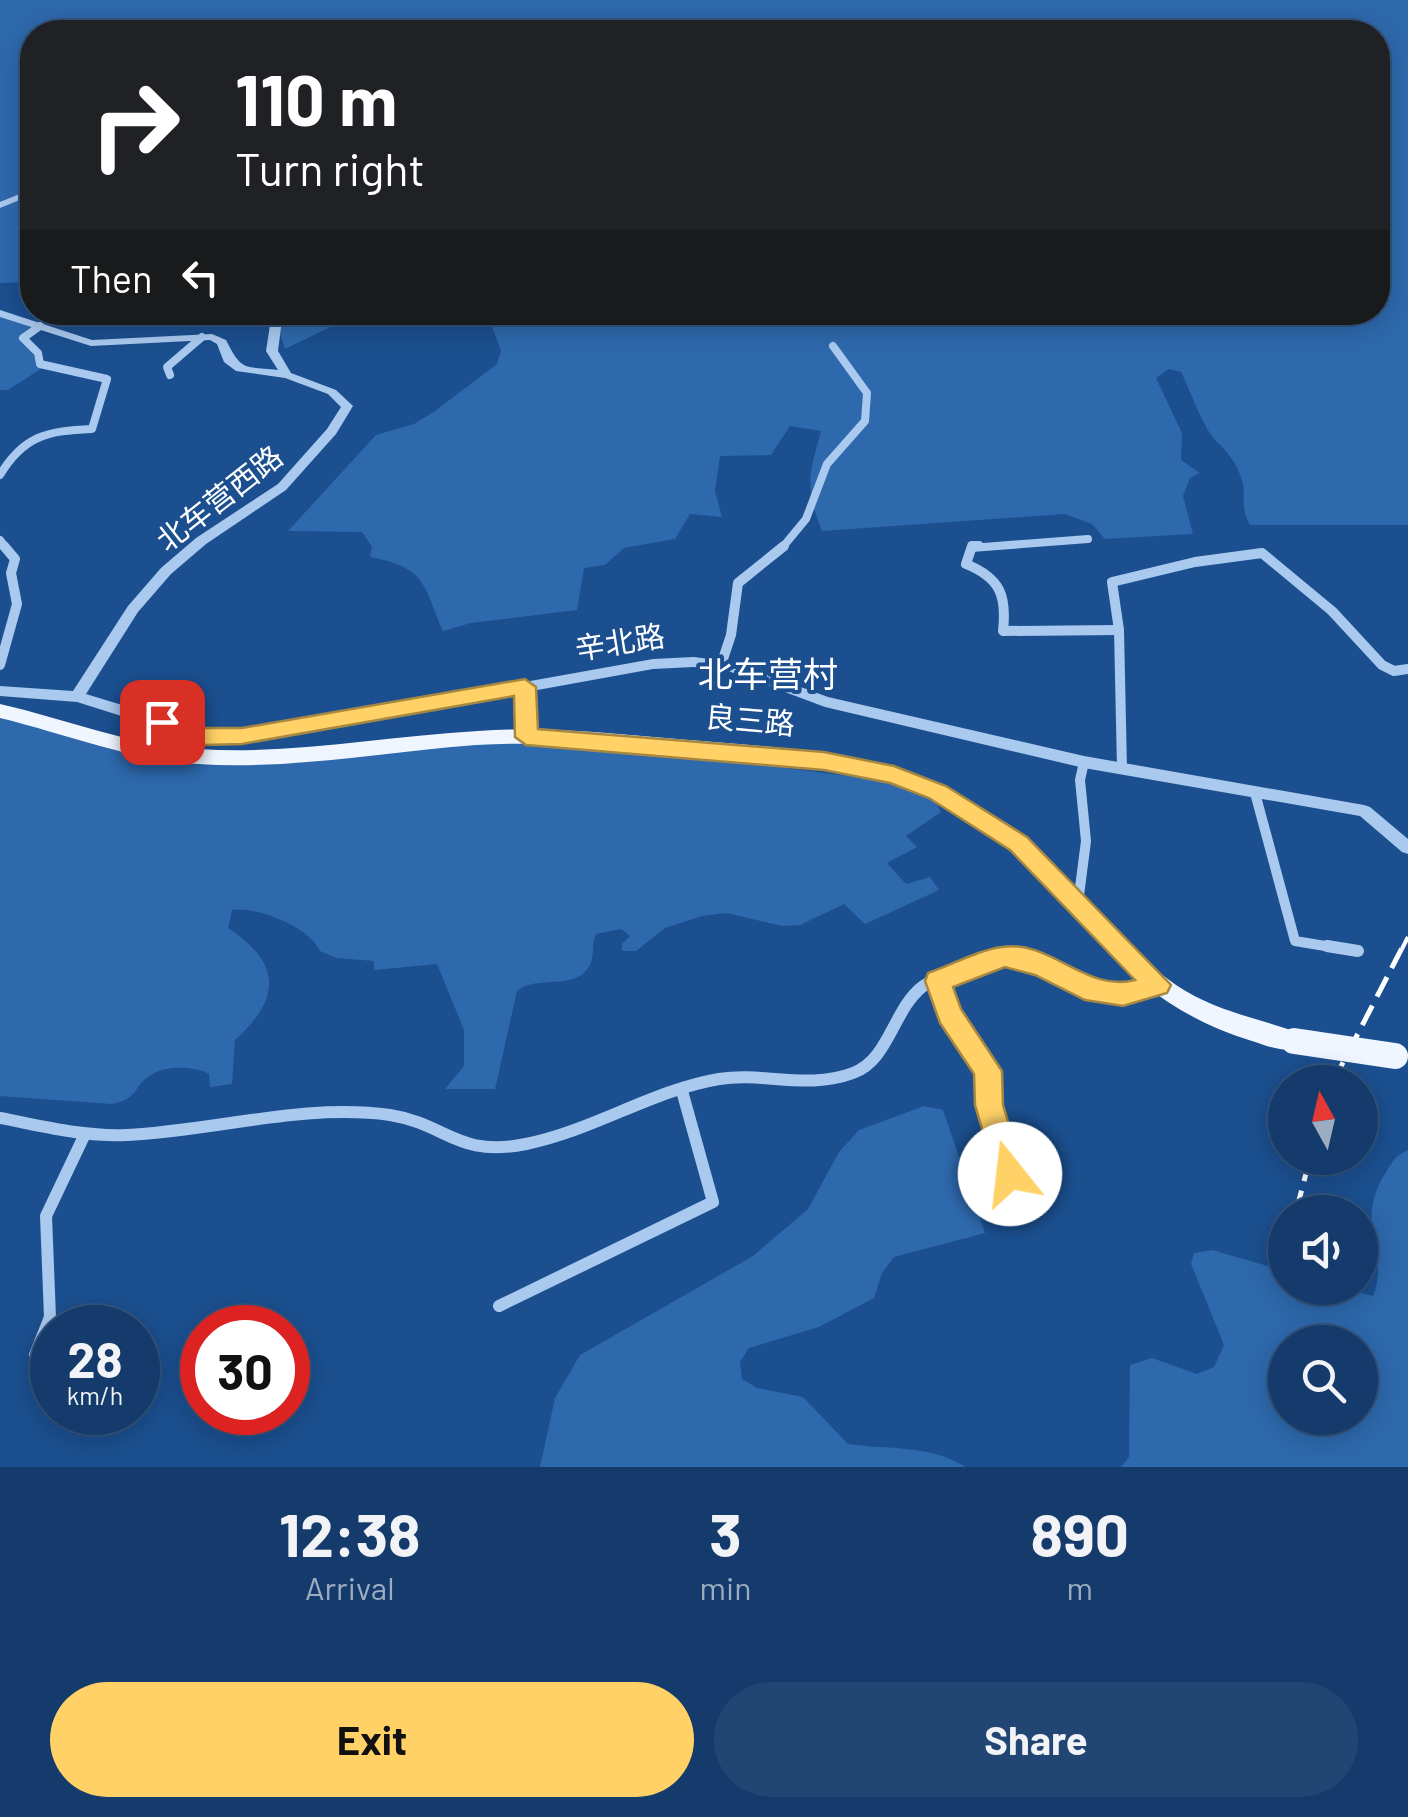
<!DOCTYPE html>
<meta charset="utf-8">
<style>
:root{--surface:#143b6b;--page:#214673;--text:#f1f3f6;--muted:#9dadc1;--line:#33557e;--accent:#ffd166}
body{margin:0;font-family:Barlow,"Noto Sans SC",sans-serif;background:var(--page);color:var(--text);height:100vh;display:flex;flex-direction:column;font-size:38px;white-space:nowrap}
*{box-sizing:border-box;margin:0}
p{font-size:32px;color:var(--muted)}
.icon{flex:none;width:55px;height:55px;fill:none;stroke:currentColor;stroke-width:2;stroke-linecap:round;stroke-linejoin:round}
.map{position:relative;height:1467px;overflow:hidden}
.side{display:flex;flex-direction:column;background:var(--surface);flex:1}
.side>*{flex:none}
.hud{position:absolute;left:20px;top:20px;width:1370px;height:305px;border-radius:40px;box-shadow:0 5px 25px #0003,0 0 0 2px var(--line);background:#202124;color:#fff;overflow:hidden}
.needle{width:65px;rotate:352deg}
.controls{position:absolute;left:1268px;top:1065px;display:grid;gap:20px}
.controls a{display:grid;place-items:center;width:110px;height:110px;border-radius:50%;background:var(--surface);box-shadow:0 5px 25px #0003,0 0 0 2px var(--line);font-size:50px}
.speed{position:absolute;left:30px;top:1305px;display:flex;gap:20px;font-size:50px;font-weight:700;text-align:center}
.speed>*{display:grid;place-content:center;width:130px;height:130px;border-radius:50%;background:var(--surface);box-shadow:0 5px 25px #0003,0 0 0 2px var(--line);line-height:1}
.speed small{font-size:25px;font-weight:400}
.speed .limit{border:15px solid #d22;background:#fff;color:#111}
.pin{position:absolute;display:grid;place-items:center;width:85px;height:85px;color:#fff;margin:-42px;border-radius:20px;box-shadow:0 5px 15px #0006}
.me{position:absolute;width:110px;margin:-55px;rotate:344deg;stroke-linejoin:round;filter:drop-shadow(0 0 8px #0008)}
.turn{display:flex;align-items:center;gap:35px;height:210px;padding:0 50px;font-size:45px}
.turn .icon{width:130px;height:130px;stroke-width:2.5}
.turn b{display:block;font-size:70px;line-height:85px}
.then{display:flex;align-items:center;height:95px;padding:0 50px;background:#0003;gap:20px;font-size:38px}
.eta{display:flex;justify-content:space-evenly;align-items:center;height:170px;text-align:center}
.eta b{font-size:60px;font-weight:700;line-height:70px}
.cta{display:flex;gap:20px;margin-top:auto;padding:20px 50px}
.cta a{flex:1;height:115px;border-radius:60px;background:var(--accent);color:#111;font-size:40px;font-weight:700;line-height:115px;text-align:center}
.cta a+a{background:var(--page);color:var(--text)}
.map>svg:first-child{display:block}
</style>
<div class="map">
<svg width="1408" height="1467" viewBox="0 0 1408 1467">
<rect width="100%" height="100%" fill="#1b4f8f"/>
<g fill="#2e69ad" fill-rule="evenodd">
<path d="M0 0H1408V525H1250C1239 505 1247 497 1242 480 1237 464 1228 452 1217 442 1203 428 1190 390 1181 372L1169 369 1156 378 1182 433 1181 460 1200 473 1190 478 1183 496 1193 534 1105 539 1092 524 1065 514 822 531C804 486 809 476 821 431L790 426 771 455 720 456 715 491 722 517 690 514 675 539 624 548 605 565 584 568 577 610 471 623 443 631C422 582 426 568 370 557L372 547 362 532 288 531 376 435 414 424 435 411 497 364 501 351 487 313 1378 312V32H32V282L0 283Z"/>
<polygon points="287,313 359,313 285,349 279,331"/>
<polygon points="0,316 35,324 23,333 36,360 47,365 8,390 0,390"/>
<path d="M0 718 181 761 486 741 621 747 879 780 936 802 941 812 906 836 917 847 887 863 906 884 930 877 939 890 865 924 844 904 800 925 782 926 726 913 702 916 665 928 636 951H622V944L630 936 621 929 596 934C591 944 595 956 590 965 576 992 537 974 517 991L495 1089H445L464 1066V1030L437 964 374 970V961L336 958 320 951C310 927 256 906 232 910L228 928C280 962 283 997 235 1040L232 1084 210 1087 209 1074C195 1066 165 1065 151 1075 132 1087 139 1099 112 1104L0 1096Z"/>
<path d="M924 1106 943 1110 985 1233 894 1257 882 1273 874 1298 819 1327 749 1348 740 1362 742 1379 757 1388 803 1397 848 1444C890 1450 928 1444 966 1467H540L555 1398 580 1355 753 1256 808 1209 839 1152 859 1130Z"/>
<path d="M1408 1150V1467H1121L1129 1457 1130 1365 1152 1358 1197 1374 1214 1367 1224 1345 1191 1264 1194 1253 1212 1250 1285 1271V1288H1342L1373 1296C1391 1252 1352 1226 1386 1172 1393 1161 1396 1155 1408 1150ZM1360 1342V1418H1285V1342Z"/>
</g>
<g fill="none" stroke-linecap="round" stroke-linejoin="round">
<g stroke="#a9c9ee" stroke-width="8">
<polyline points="170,375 167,367 202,337"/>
<path d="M0 475C24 435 48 431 92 429L107 379 40 364 38 353 23 338 40 326"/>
<polyline points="0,540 6,548"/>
<polyline points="782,548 806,519 827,464 865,421 867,393 833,346"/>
<polyline points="971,548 1088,539"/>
</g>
<g stroke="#a9c9ee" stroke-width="10">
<path d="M979 546H972L966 564C1000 578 1007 595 1003 631L1119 630"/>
<polyline points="0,665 17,604 11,573 15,559 4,546"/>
<polyline points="721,665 731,635 738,583 784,546"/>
<polyline points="1122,769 1119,630 1112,582 1195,562 1262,553 1332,611 1382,665 1394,671 1408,669"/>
<polyline points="1255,793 1295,941 1343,949"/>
<polyline points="1078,903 1086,841 1080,780 1084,762"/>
</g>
<g stroke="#a9c9ee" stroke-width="12">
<polyline points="1327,946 1358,951"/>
<polyline points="938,981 950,1015 988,1071 989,1105 1024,1214"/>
<path d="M0 1118C42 1126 84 1137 127 1135 214 1131 303 1103 390 1115 447 1124 457 1158 526 1144 592 1131 653 1090 719 1079 764 1072 808 1090 853 1073 889 1060 893 1010 922 987 936 976 983 963 1000 959 1030 951 1058 978 1084 988 1110 997 1133 991 1158 985"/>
<polyline points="499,1306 713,1202 682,1091"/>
<polyline points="35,1355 50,1317 46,1216 85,1134"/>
</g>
<g fill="#a9c9ee" fill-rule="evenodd">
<polygon points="32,189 32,195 0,208 0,202"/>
<path d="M0 310 92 340 212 334 226 340C242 372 244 366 278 370L266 351 272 312H283L278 351 291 373 336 390 353 406 336 434 286 490 206 544 171 574 138 612 86 694 204 730 269 728 653 659 694 657 733 662 828 697 1084 756 1364 805 1370 807 1408 839V854L1402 852 1360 816 1084 768 825 707 731 672 694 667 653 669 532 691 535 737 527 743 519 737 518 693 269 738 204 742 77 702 0 696V686L73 691 128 606 161 568 196 538 278 484 327 429 341 407 328 394 285 378 236 371 224 362 217 344 210 340 91 346 0 317Z"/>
</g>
<path fill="#f0f6ff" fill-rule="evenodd" d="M0 704C66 719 131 746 199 749 292 755 385 736 478 731 549 726 619 734 689 740 757 746 826 749 892 767 1032 806 1069 910 1176 985 1216 1012 1259 1018 1302 1034L1306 1041 1302 1048C1287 1054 1267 1046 1252 1041 1125 1002 1093 921 1001 843 968 815 930 795 889 782 829 764 764 762 702 756 627 750 552 740 476 745 384 752 291 770 198 764 130 760 66 734 0 718Z"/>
<polyline stroke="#fff" stroke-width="4" stroke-dasharray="18 8" stroke-linecap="butt" points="1402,949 1408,937"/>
<g stroke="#fff" stroke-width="5" stroke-dasharray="22 10" stroke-linecap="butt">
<polyline points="1333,1082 1403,946"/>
<polyline points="1296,1212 1310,1158"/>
<polyline points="1281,1266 1285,1252"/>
</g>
<polyline stroke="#f0f6ff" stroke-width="26" points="1294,1041 1395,1056"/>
</g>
<path fill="#ffd166" stroke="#a68842" stroke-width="2.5" d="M525 679 536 687 538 729 824 752 894 766 946 786 1027 837 1171 985 1167 993 1123 1006 1085 1000 1035 975 1005 967 953 987 961 1009 1002 1071 1003 1105 1024 1174 1020 1184 1010 1188 999 1184 995 1174 975 1105 974 1074 940 1023 925 981 928 973C952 965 978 950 1002 947 1050 939 1086 993 1135 980L1010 850 929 798 890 783 824 770 526 745 515 737 514 696 242 744 204 745 154 728 150 722 162 714 204 728H242Z"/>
<g text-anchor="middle" stroke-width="8" stroke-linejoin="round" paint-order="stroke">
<g font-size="30" fill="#fff" stroke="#1b4f8f">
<text transform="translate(220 499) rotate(-38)" y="10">北车营西路</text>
<text transform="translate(620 643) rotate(-9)" y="10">辛北路</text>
<text transform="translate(750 721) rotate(5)" y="10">良三路</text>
</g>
<g font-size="35" fill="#fff" stroke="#1b4f8f">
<text x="768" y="687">北车营村</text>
</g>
</g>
</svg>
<div class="controls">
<a><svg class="needle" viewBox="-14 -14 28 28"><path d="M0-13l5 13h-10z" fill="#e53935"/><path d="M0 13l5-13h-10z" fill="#9dadc1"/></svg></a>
<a><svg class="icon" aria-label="sound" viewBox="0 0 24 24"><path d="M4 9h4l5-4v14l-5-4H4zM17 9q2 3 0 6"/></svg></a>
<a><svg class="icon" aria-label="search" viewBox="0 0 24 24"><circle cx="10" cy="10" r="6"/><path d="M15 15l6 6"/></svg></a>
</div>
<div class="speed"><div>28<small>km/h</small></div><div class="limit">30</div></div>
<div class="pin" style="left:162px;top:722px;background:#d93025"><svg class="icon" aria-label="arrive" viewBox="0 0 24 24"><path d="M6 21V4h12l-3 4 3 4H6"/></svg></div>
<svg class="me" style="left:1010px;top:1174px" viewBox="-20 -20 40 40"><circle r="19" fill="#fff"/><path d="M0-13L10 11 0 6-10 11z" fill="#ffd166"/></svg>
<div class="hud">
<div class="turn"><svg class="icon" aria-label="right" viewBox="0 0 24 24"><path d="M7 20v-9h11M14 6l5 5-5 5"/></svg><div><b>110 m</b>Turn right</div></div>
<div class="then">Then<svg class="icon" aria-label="left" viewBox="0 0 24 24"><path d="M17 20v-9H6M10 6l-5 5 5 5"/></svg></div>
</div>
</div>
<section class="side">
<div class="eta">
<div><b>12:38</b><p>Arrival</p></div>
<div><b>3</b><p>min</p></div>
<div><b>890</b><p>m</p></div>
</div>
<div class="cta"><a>Exit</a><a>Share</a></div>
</section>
